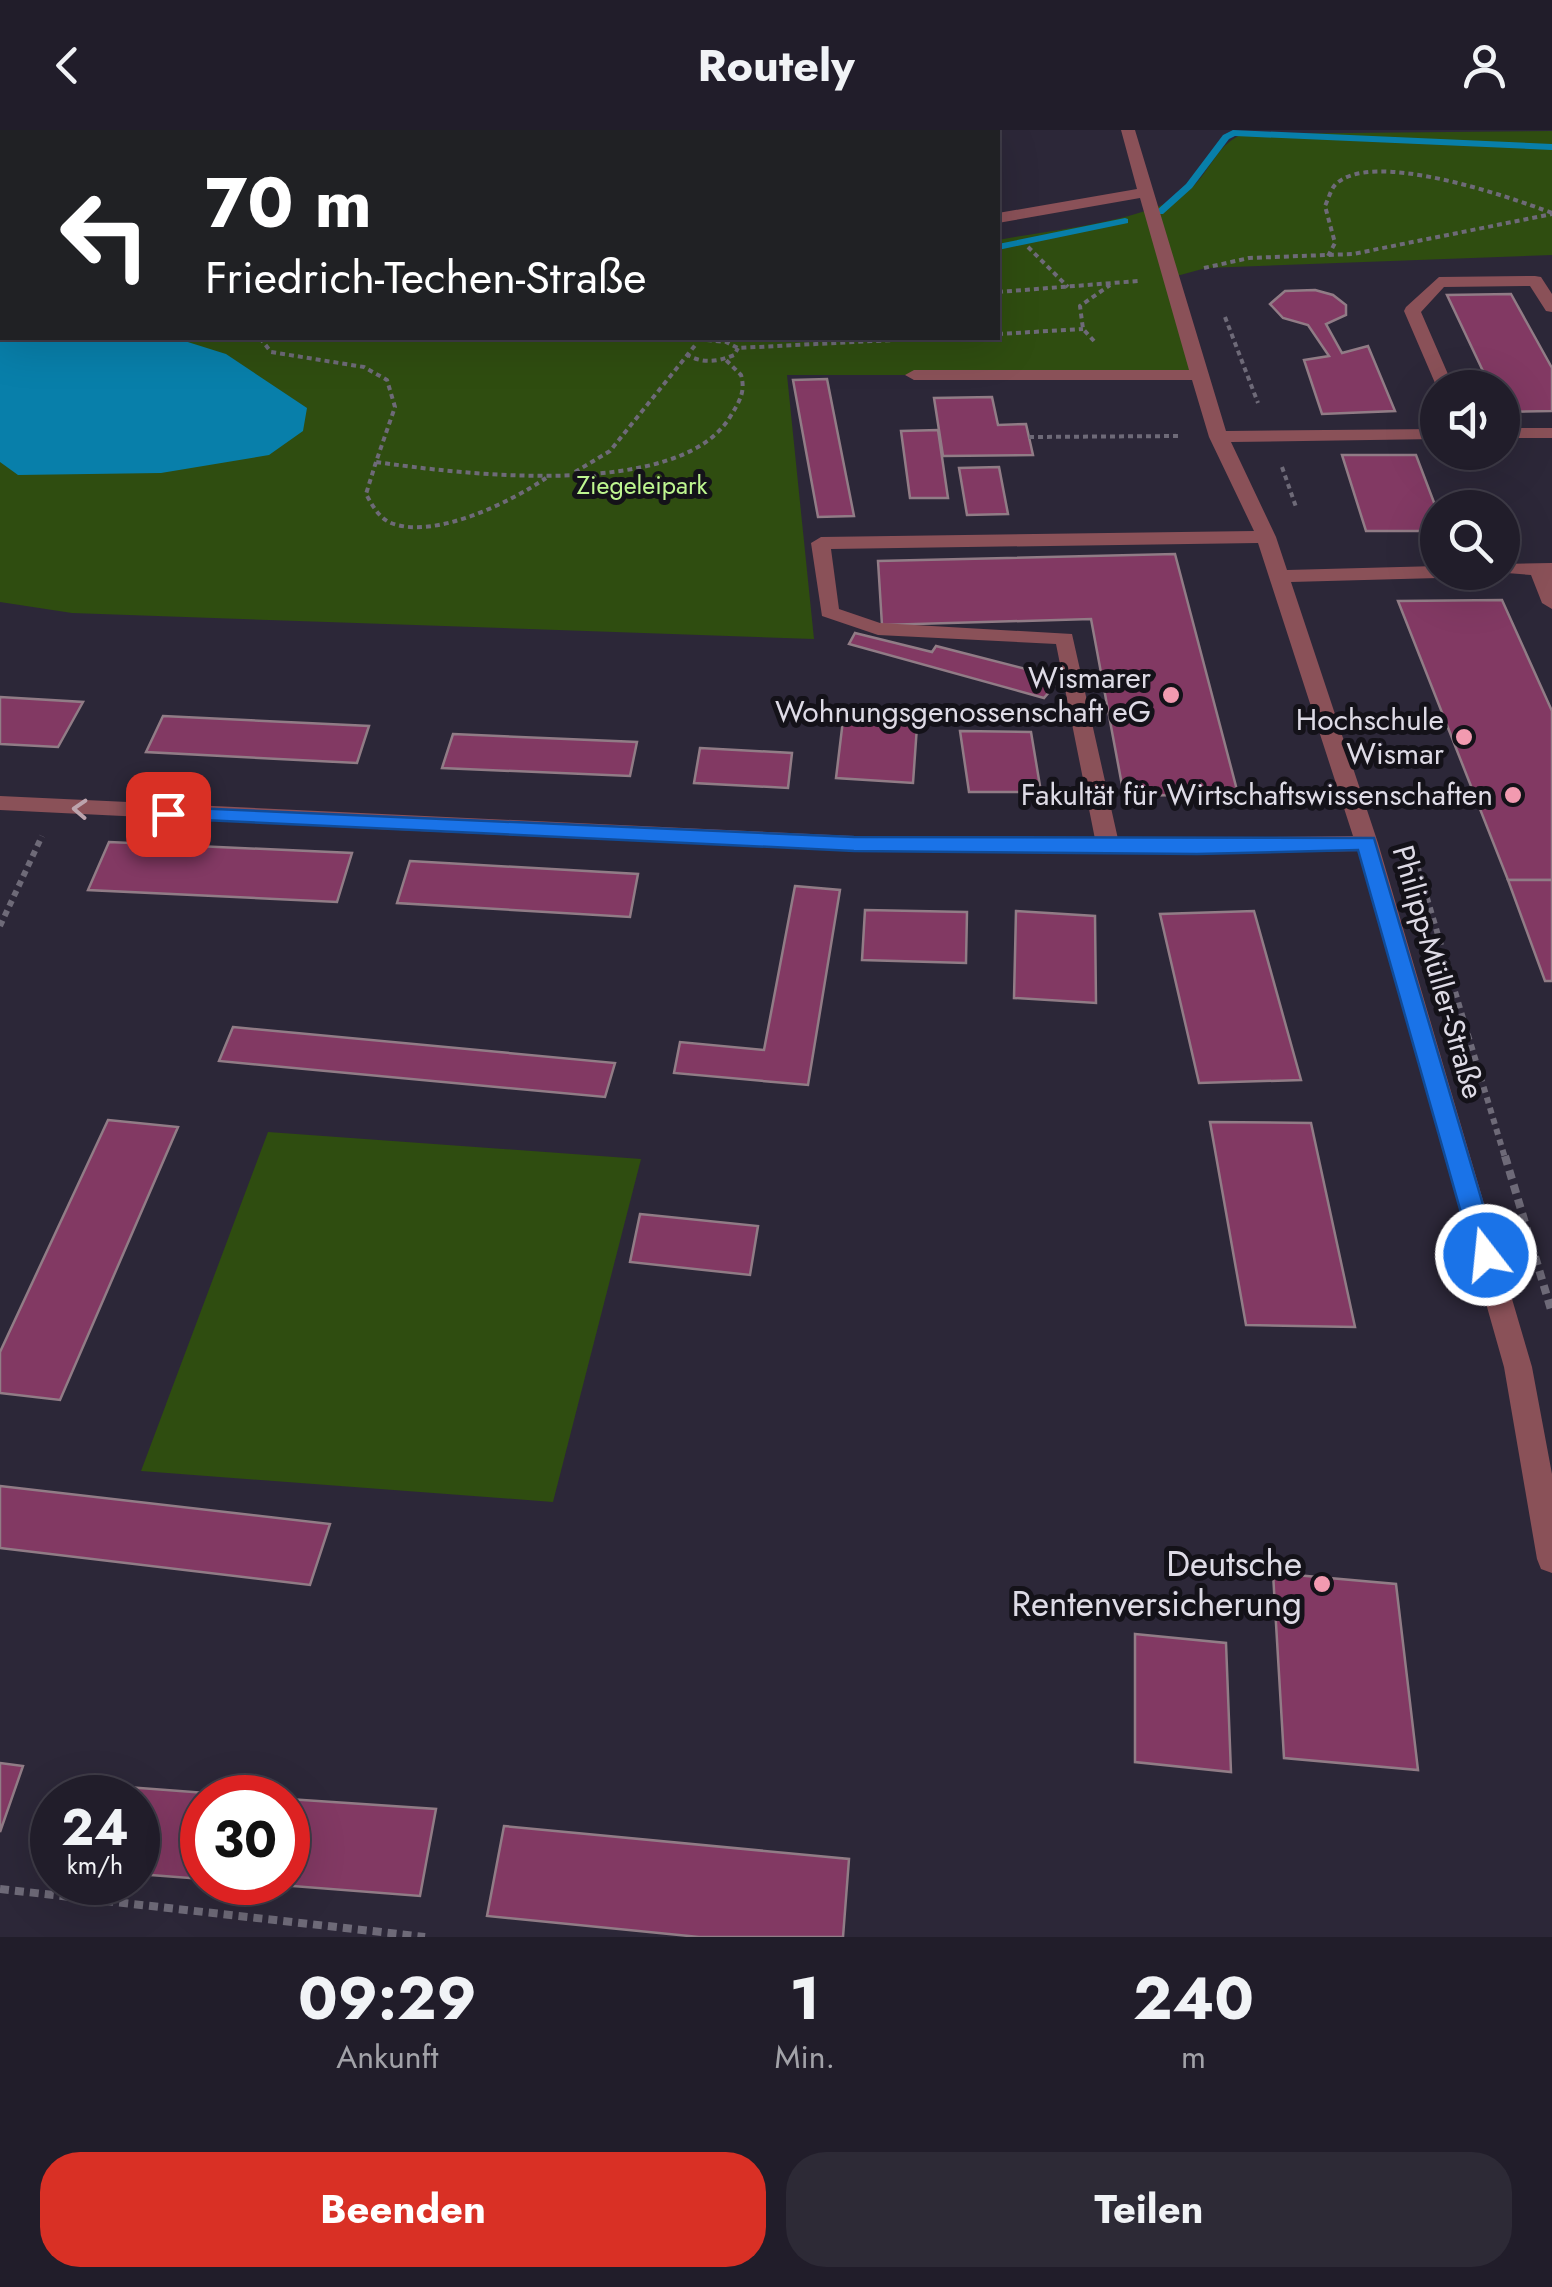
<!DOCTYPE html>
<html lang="de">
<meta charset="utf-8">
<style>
:root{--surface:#211d2a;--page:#2d2a36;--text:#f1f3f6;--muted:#a2a2a8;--line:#3e3b47;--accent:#d93025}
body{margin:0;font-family:Jost,sans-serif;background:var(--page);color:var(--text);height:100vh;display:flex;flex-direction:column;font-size:38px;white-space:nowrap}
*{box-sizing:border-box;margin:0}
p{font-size:32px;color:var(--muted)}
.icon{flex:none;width:55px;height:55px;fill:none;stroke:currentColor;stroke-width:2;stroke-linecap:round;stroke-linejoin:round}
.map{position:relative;height:1807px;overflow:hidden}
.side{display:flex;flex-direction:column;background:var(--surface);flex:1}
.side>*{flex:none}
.top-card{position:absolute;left:0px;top:0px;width:1000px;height:210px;box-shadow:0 10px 40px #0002,0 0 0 2px var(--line);background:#202124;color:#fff;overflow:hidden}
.fabs{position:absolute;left:1420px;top:240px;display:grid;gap:20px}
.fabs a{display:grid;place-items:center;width:100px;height:100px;border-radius:50%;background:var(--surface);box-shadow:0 10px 40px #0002,0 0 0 2px var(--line);font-size:50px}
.speed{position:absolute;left:30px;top:1645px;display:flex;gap:20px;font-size:50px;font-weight:700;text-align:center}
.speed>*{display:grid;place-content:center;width:130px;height:130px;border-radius:50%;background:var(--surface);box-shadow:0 10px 40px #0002,0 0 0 2px var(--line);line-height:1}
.speed small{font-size:25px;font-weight:400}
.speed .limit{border:15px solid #d22;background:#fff;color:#111}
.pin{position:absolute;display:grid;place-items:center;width:85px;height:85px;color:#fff;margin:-42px;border-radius:20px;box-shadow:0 5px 15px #0006}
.me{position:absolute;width:110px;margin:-55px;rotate:344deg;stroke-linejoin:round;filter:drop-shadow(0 0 8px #0008)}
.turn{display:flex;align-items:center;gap:35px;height:210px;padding:0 40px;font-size:45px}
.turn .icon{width:130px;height:130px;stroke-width:2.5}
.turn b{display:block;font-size:70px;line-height:85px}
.eta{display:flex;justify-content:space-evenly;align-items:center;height:170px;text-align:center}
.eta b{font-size:60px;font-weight:700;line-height:70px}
.action{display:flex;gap:20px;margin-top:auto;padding:20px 40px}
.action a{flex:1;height:115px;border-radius:40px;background:var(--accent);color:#fff;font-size:40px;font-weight:700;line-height:115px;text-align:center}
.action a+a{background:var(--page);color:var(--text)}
header{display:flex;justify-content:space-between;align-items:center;height:130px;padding:0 40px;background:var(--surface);font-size:45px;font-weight:700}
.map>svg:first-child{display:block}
</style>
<header><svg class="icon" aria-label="back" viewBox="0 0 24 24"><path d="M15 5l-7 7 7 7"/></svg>Routely<svg class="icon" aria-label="person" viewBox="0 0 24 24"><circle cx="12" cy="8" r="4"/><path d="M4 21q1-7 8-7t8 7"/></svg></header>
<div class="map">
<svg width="1552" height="1807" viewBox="0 0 1552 1807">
<rect width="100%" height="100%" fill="#2c2738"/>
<g fill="#2f4d10">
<path d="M1552 1V125L1206 138 1173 147 1200 245H787L814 509 72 483 0 472V102L2 208H998V110C1050 100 1142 92 1185 63 1209 47 1214 15 1243 4Z"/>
<polygon points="268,1002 641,1029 553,1372 141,1341"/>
</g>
<polygon fill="#087faa" points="0,169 2,208 175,208 226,224 307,278 303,301 269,325 161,343 18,345 0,332"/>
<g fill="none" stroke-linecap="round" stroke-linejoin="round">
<g fill="#087faa" fill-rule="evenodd">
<polygon points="1233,0 1552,14 1552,20 1235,6 1229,9 1192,58 1163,84 1157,84 1157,80 1186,54 1223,5"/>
<polygon points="1125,88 1128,89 1128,93 998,120 998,114"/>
<rect x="0" y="128" width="2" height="6"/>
</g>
</g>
<g fill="#823963" stroke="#917c86" stroke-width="2.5">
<polygon points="450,0 793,0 795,2 451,2"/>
<polygon points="1315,160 1333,165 1346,175 1346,185 1326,194 1342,223 1368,216 1395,281 1322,284 1304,230 1329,226 1308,195 1283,188 1270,174 1285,161"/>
<polygon points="1511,164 1552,238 1552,281 1503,282 1502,258 1491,258 1447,165"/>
<polygon points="827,249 854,386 818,387 793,250"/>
<polygon points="992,267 998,295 1026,294 1033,325 943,326 934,268"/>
<polygon points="938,300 948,368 910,368 901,301"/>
<polygon points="1342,325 1416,325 1438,383 1438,401 1366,401"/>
<polygon points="999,337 1008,384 967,385 959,338"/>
<polygon points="1175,424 1238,664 1124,666 1091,489 882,495 878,431"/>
<polygon points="1502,470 1552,581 1552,750 1508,750 1398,471"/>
<polygon points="855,503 932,522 936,516 1061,548 1044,568 849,514"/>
<polygon points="0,567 83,572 58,617 0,614"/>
<polygon points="163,586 369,596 357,633 146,622"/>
<polygon points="843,590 917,596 913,653 836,648"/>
<polygon points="960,601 1031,602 1041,662 969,662"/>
<polygon points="453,604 637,612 630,646 442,638"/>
<polygon points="700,618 792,623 788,658 694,653"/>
<polygon points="109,712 352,723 337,772 88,760"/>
<polygon points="410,731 638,744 630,787 397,773"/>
<polygon points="1508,750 1552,750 1552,851 1545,851"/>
<polygon points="795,756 840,760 808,955 674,943 680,912 764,920"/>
<polygon points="865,780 967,782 966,833 862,830"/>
<polygon points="1016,781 1095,786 1096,873 1014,868"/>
<polygon points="1254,781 1301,950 1199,953 1160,784"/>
<polygon points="233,897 615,933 605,967 219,931"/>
<polygon points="108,990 178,997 60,1270 0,1263 0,1222"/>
<polygon points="1210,992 1311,993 1355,1197 1246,1195"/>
<polygon points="640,1084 758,1096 750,1145 630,1132"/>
<polygon points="0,1356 330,1394 310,1455 0,1418"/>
<polygon points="1273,1443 1396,1454 1418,1640 1284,1628"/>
<polygon points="1135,1504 1226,1513 1231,1642 1135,1632"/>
<polygon points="0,1633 23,1636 0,1702"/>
<polygon points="100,1655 272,1668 202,1668 202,1749 138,1744 138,1668 96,1668"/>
<polygon points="288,1669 436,1679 420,1766 242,1752 288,1752"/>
<polygon points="504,1696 849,1729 843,1807 699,1807 487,1786"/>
</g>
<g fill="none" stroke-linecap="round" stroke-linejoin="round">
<g stroke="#6e6a78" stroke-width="4" stroke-dasharray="5 4" stroke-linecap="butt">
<polyline points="0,3 15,0"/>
<polyline points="1028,117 1068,157"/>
<path d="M1328 126 1335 113 1325 76C1328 70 1331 59 1335 55 1370 18 1510 67 1552 83"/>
<polyline points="1204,138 1249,128 1353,124 1552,84"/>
<polyline points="998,162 1138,151"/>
<polyline points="1225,187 1258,273"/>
<polyline points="998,204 1083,199"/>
<path d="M260 208 271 222 364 237 387 250 395 277 376 332C460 344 679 371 730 287 739 272 746 262 741 245L725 229"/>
<polyline points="689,208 726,212 738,218 913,209"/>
<polyline points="931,208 946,208"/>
<polyline points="1094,211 1083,199 1080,176 1110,155"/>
<path d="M686 224C702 234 717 232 734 225L738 218"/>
<polyline points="1029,307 1180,306"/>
<path d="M376 332 366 364C372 375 379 388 391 393 434 410 511 372 546 348"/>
<polyline points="1282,337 1296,377"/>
<polyline points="575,342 610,321 697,213"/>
</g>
<g stroke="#6e6a78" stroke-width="6" stroke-dasharray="6 5" stroke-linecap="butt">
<polyline points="1414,725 1505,1028"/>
<polyline points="0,796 42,706"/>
</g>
<g stroke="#6e6a78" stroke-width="8" stroke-dasharray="9 6" stroke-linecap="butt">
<polyline points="1505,1026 1552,1183"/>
<polyline points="0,1759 425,1807"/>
</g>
<g fill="#8a5158" fill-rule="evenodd">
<polygon points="76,0 91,0 92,2 77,2"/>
<polygon points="398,0 413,0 414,2 399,2"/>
<path d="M1121 0H1135L1226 301 1438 299V309L1231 312 1276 407 1287 440 1438 436V442H1448L1438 448 1291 452 1378 713 1532 1237 1552 1344V1443L1541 1439 1537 1429 1504 1237 1358 721C905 731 453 702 0 680V666L854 706 1095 709 1056 514 878 505 822 486 811 413 821 407 1254 401 1209 307 1192 250H914L905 245 914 240H1189L1140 68 998 93V83L1137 59ZM1258 413 1353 706 1118 709 1072 504 880 493 839 479 831 419Z"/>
<polygon points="1535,146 1541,147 1552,164 1552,182 1546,181 1530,156 1444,157 1421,182 1454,258 1438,260 1404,181 1406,177 1439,147"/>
<rect x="1502" y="298" width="50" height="10"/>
<polygon points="1552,433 1552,479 1542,473 1531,445 1494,442 1502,442 1502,434"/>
</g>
</g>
<defs><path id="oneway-chevron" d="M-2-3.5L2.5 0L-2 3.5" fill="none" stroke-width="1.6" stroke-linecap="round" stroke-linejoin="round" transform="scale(2.5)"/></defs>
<use stroke="#bca4ad" href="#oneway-chevron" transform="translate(80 679) rotate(-177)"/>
<polygon fill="#1a73e8" stroke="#114b97" stroke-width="2.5" points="168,677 854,707 1374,708 1498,1125 1495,1132 1477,1132 1473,1125 1358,720 1197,724 854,721 161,688 158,684"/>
<g fill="#f29ab0" stroke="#141219" stroke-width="4">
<circle cx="1171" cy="565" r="10"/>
<circle cx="1464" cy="607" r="10"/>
<circle cx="1513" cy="665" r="10"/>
<circle cx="1322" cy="1454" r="10"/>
</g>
<g text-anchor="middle" stroke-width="10" stroke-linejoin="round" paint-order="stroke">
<g font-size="25" fill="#bef690" stroke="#141219">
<text x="642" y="364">Ziegeleipark</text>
</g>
<g font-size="30" fill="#dedbe6" stroke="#141219" text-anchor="end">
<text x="1151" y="558">Wismarer<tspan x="1151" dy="34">Wohnungsgenossenschaft eG</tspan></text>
<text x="1444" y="600">Hochschule<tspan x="1444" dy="34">Wismar</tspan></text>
<text x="1493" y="675">Fakultät für Wirtschaftswissenschaften</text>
</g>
<g font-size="30" fill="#dedbe6" stroke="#141219">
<text transform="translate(1438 842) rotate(74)" y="10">Philipp-Müller-Straße</text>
</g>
<g font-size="35" fill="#dedbe6" stroke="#141219" text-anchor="end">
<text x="1302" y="1446">Deutsche<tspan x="1302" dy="40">Rentenversicherung</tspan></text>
</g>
</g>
</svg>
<div class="fabs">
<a><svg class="icon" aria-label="sound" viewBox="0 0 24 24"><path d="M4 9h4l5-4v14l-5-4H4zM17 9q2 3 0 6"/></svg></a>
<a><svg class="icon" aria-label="search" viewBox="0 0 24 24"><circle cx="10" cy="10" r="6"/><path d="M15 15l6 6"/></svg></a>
</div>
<div class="speed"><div>24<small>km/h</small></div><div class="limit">30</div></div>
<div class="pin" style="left:168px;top:684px;background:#d93025"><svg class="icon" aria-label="arrive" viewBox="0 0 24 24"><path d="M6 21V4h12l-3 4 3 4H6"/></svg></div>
<svg class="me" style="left:1486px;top:1125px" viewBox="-20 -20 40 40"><circle r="17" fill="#1a73e8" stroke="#fff" stroke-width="3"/><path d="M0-11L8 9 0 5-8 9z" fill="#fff"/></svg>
<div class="top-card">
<div class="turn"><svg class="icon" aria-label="left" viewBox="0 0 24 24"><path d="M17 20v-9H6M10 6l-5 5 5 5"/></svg><div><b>70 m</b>Friedrich-Techen-Straße</div></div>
</div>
</div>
<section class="side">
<div class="eta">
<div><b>09:29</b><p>Ankunft</p></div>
<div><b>1</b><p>Min.</p></div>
<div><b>240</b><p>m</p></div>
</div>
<div class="action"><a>Beenden</a><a>Teilen</a></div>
</section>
